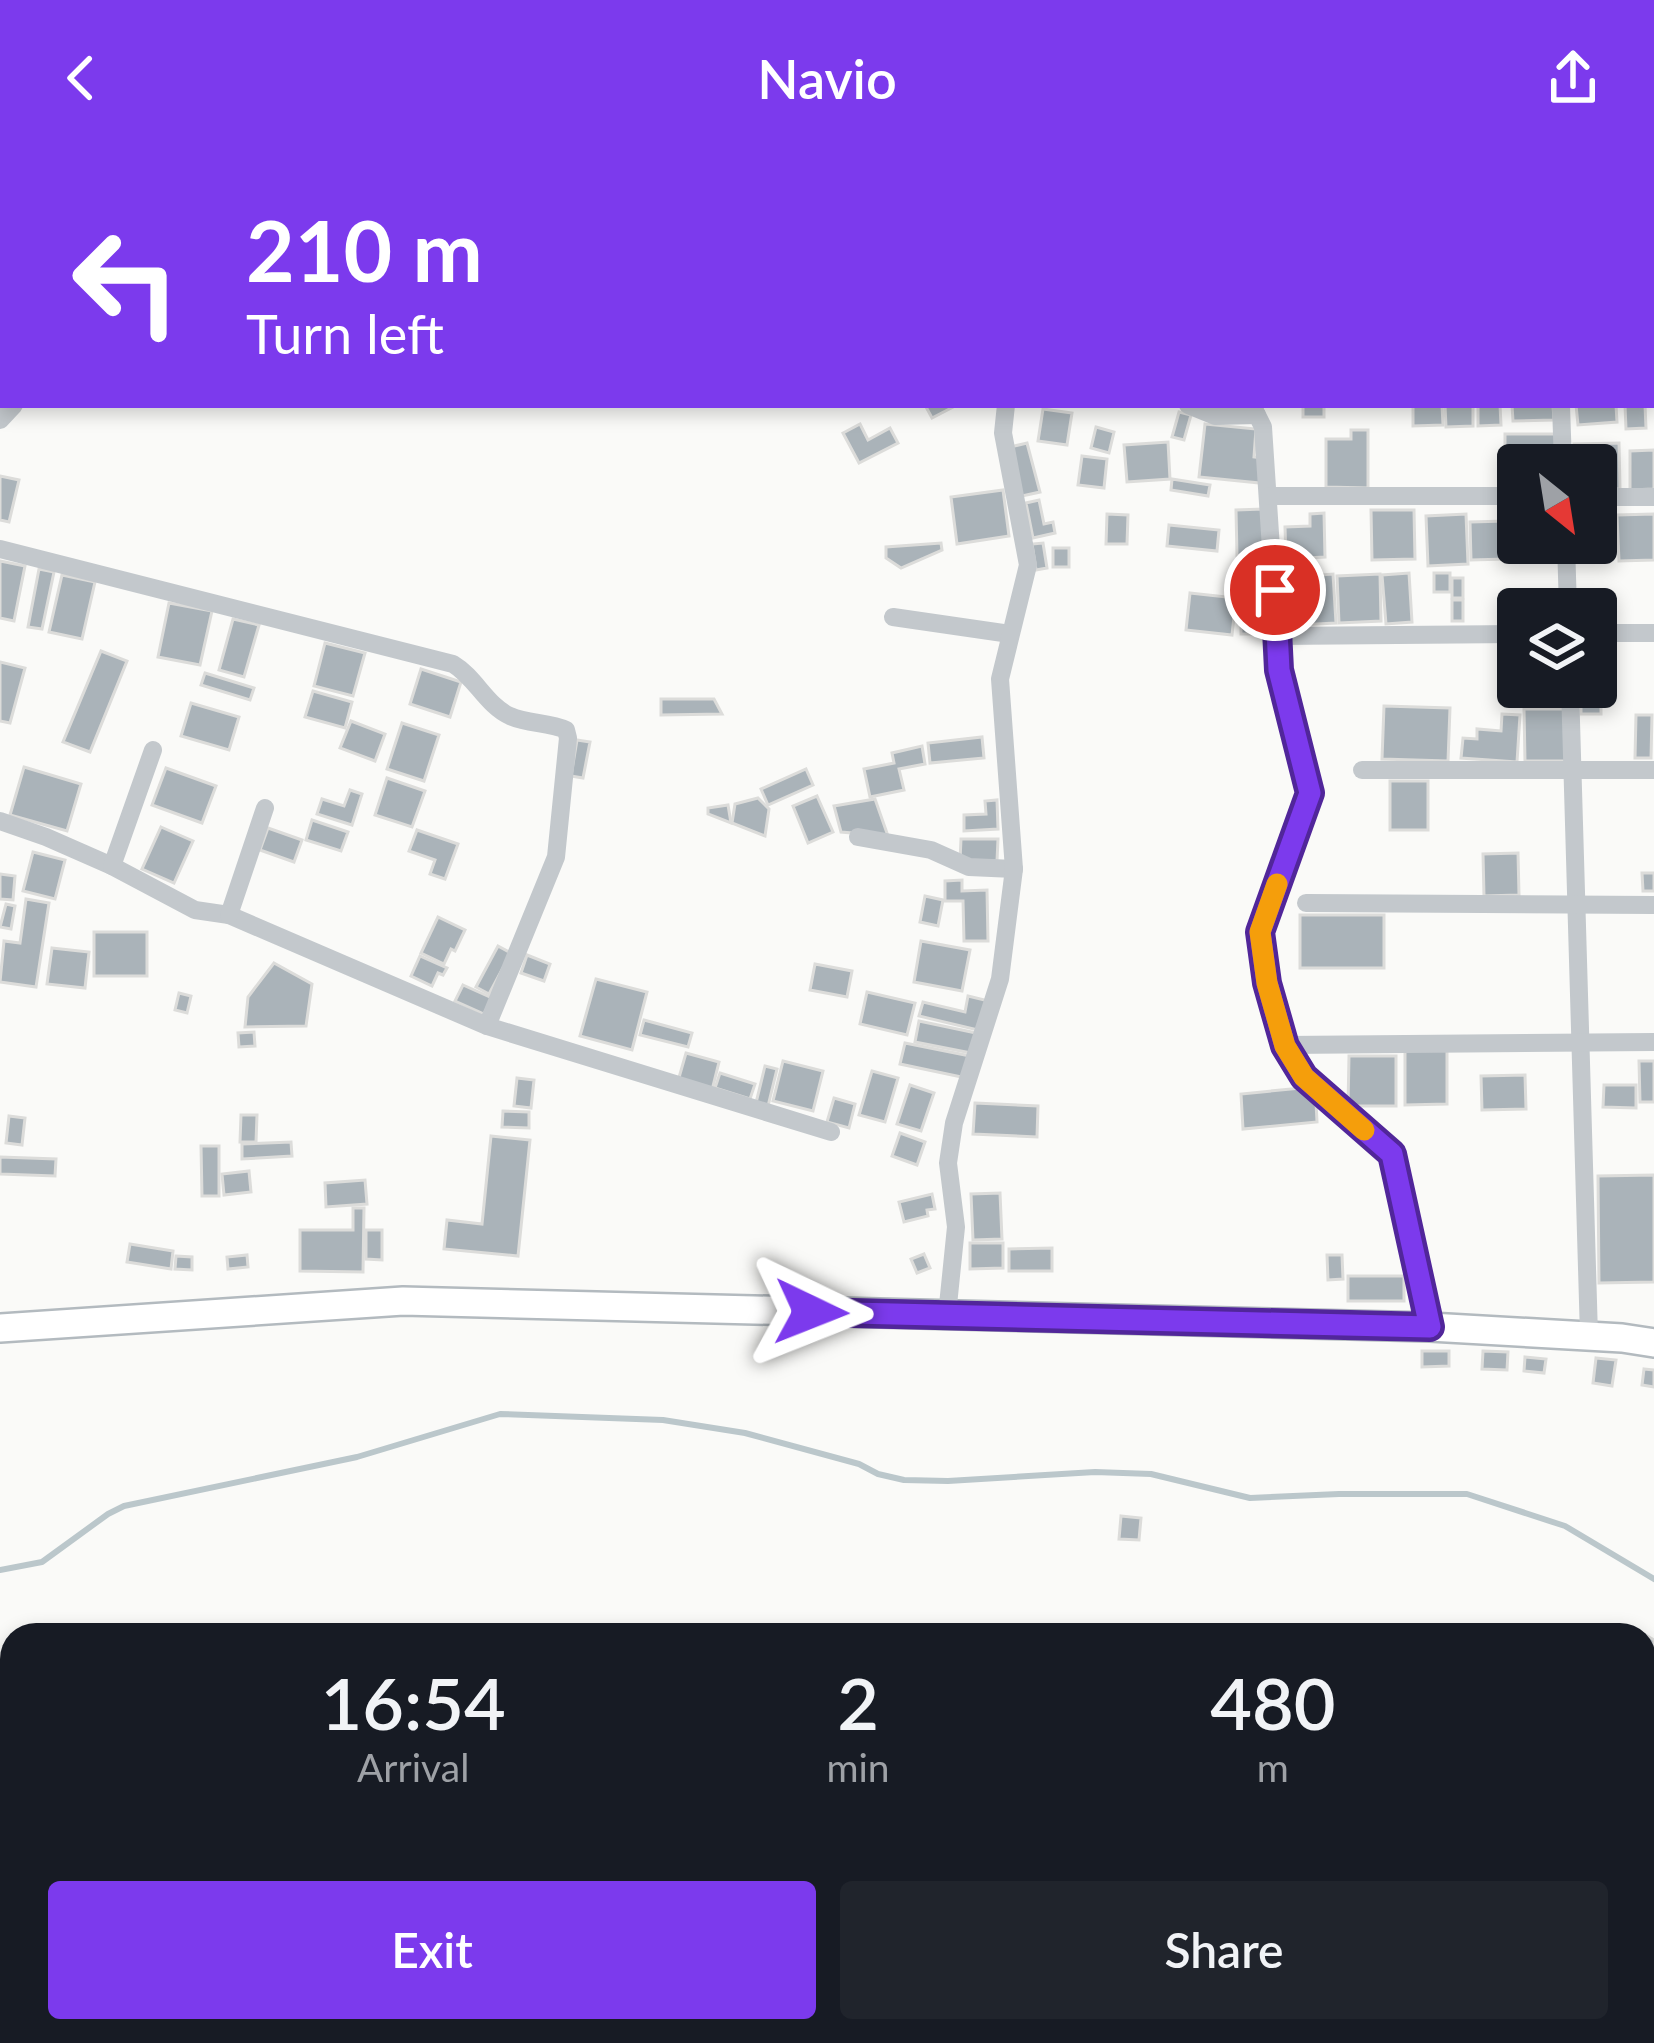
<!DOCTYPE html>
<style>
:root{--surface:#171b24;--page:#20242c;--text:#f1f3f6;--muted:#9ea1a6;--accent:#7c3aed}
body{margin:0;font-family:Lato,sans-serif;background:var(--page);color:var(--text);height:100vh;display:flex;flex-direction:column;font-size:45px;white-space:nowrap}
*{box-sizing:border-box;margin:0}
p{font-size:39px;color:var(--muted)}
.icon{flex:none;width:66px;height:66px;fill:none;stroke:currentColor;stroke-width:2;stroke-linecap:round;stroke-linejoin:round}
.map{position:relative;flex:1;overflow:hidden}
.details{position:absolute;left:0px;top:1467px;width:1656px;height:420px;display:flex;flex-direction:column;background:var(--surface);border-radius:36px 36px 0 0;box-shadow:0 6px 18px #0003}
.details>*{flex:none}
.banner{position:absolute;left:0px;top:0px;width:1656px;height:252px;box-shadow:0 6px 18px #0003;background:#7c3aed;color:#fff;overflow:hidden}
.needle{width:78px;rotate:150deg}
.fabs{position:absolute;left:1497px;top:288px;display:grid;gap:24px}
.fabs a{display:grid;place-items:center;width:120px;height:120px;border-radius:12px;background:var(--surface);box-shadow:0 6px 18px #0003;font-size:60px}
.pin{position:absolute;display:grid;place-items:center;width:102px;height:102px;color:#fff;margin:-51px;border:6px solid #fff;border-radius:50%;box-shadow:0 3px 12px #0007}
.me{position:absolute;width:132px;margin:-66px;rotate:92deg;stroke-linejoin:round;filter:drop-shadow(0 0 9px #0008)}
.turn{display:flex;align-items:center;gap:42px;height:252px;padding:0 48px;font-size:54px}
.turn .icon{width:156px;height:156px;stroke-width:2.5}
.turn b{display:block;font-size:84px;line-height:102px}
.eta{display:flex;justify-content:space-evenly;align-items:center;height:204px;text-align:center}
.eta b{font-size:72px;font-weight:600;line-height:84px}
.cta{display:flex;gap:24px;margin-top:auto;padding:24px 48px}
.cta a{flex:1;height:138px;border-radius:12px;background:var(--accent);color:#fff;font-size:48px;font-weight:600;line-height:138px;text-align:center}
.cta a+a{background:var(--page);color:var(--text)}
header{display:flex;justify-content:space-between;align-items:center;height:156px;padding:0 48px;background:var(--accent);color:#fff;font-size:54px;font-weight:600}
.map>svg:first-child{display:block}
</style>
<header><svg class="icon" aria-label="back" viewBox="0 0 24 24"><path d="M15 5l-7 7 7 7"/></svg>Navio<svg class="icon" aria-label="share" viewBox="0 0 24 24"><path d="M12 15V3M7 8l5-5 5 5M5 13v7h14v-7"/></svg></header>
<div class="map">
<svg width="1654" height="1887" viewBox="0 0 1654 1887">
<rect width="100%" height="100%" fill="#fafaf8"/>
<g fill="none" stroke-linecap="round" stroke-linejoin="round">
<polyline stroke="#bbc7cb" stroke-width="6" points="0,1414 42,1406 108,1358 124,1350 357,1301 500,1258 663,1264 745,1277 859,1308 878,1318 904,1324 948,1325 1095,1316 1151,1318 1250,1342 1339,1338 1467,1338 1565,1370 1654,1423"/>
</g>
<g fill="#aab3b9" stroke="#dcdcda" stroke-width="3">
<polygon points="0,0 19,0 19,3 3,3 3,36 0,37"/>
<polygon points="988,0 1034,0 1035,3 989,3"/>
<polygon points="1053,0 1099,0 1100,3 1054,3"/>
<polygon points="925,249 957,249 932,262"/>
<rect x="1303" y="249" width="21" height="12"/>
<polygon points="1413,249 1442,249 1443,269 1413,270"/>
<polygon points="1445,249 1473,249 1473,270 1446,271"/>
<polygon points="1478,249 1500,249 1501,269 1478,270"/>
<polygon points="1512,249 1553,249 1554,264 1513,265"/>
<polygon points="1576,249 1616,249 1617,266 1578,269"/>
<polygon points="1625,249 1645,249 1646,272 1626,273"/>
<polygon points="1043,253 1072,257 1067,289 1038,285"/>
<polygon points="1179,256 1191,259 1184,284 1172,281"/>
<polygon points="860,268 868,284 890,272 898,287 859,307 843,277"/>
<polygon points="1205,268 1256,273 1254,301 1263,302 1260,327 1199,321"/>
<polygon points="1096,271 1114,276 1109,297 1091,292"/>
<polygon points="1351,274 1368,274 1368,332 1326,331 1326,283 1351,283"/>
<polygon points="1505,278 1557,278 1556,309 1518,309 1518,330 1505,330"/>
<polygon points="1168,286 1170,323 1127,326 1124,289"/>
<polygon points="1027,287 1040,336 1022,340 1010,291"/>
<polygon points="1619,287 1620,333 1596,333 1596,309 1575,309 1574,288"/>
<polygon points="1654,294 1654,333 1630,334 1630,295"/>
<polygon points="1082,300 1107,303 1104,332 1078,329"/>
<polygon points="0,320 19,324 9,366 0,364"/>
<polygon points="1172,323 1210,329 1208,340 1171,334"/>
<polygon points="1003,334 1009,380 957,388 951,341"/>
<polygon points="1039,344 1044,368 1053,366 1055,377 1033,382 1026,347"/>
<polygon points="1263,353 1264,399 1237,400 1236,354"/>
<polygon points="1371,354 1414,354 1415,403 1372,404"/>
<polygon points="1324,357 1325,401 1286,403 1285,371 1310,370 1310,358"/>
<polygon points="1107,358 1128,359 1127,388 1106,388"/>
<polygon points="1466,358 1468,408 1428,410 1426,360"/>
<polygon points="1654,358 1654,404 1619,405 1617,359"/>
<polygon points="1506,365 1506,403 1471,404 1470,366"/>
<polygon points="1169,369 1219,374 1217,395 1167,390"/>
<polygon points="941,387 942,394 901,412 886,402 886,391"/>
<polygon points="1043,387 1047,412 1036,414 1032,388"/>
<rect x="1053" y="392" width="16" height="19"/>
<polygon points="0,405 25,410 14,465 0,462"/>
<polygon points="39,413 54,416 42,473 28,471"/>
<polygon points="1263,414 1263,478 1241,478 1241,415"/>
<polygon points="1409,417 1412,466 1386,468 1382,419"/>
<rect x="1434" y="417" width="16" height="19"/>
<polygon points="1333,418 1336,467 1296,469 1293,421"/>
<polygon points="1380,418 1381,465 1339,467 1337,420"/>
<polygon points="62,419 95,426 82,483 49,476"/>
<rect x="1452" y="422" width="11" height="20"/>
<polygon points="1190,437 1236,442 1232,479 1186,474"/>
<rect x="1452" y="444" width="11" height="21"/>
<polygon points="169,447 212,455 200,509 158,501"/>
<polygon points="233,463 259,469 244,521 219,514"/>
<polygon points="325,487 365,497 353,540 314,530"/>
<polygon points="101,495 127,505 90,596 63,586"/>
<polygon points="0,506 25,512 10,567 0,565"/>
<polygon points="421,513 461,526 450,561 410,548"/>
<polygon points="205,517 254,532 250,544 201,529"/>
<polygon points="313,535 352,546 345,572 305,561"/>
<polygon points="661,543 714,543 722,558 661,559"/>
<polygon points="1601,545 1601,558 1581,558 1581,546"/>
<polygon points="191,547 239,561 229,594 181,580"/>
<polygon points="1384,550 1450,552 1448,605 1382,603"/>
<polygon points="1524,553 1568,553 1568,605 1525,605"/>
<polygon points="1502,558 1520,559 1517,606 1461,602 1463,582 1477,583 1477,573 1501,575"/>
<polygon points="1636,559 1652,559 1651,602 1635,602"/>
<polygon points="351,565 385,578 375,605 340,592"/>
<polygon points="402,567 439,579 424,625 387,613"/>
<polygon points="982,581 984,602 930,607 928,587"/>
<polygon points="577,584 590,586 583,622 571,620"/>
<polygon points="922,590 925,608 899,613 904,634 870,641 864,613 894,607 892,597"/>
<polygon points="24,611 81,628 67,675 10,659"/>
<polygon points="166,612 216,630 202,667 152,649"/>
<polygon points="806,613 813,629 768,649 761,633"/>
<polygon points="387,622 425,635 412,671 375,659"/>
<rect x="1390" y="625" width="38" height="49"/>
<polygon points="350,634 362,638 352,669 317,658 322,643 344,650"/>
<polygon points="817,640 833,676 808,687 793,650"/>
<polygon points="758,642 769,653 765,680 732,667 735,648"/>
<polygon points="875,643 888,680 841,676 834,650"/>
<polygon points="997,644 998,673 964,675 964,659 986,658 985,645"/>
<polygon points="728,649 731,667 708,658 708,652"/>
<polygon points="312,664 348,676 341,695 306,684"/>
<polygon points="161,671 193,685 174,727 142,713"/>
<polygon points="268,672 302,684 294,706 260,694"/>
<polygon points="417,674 458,688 445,723 430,718 435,704 409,695"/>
<polygon points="961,683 998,683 997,705 960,705"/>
<polygon points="33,696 65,704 55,743 23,735"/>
<polygon points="1518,697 1519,739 1484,740 1483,698"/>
<polygon points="1642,717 1654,717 1654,735 1643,735"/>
<polygon points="0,718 15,720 13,744 0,743"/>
<polygon points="962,724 962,735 987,734 988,785 964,785 963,745 945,745 945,725"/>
<polygon points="925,740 943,744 938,770 920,766"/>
<polygon points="26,743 49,747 36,831 0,826 4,785 20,787"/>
<polygon points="6,748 15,750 11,773 0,771"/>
<rect x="1300" y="759" width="84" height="53"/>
<polygon points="438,761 465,774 455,795 451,793 444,808 421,797"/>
<rect x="94" y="776" width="53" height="44"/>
<polygon points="921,785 970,794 962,835 914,826"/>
<polygon points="498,790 511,797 489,838 476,831"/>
<polygon points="52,792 89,796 85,832 47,828"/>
<polygon points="527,799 550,808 544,825 521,817"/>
<polygon points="420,800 447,812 443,819 438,817 432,830 411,820"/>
<polygon points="274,807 312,828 306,870 245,871 248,841"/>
<polygon points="815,808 852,815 847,841 810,834"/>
<polygon points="596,823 647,836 632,894 580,880"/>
<polygon points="463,829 492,842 484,858 455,845"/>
<polygon points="867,836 915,847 907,879 860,868"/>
<polygon points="179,837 191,840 187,857 175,854"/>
<polygon points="968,840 989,845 982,875 919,860 923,846 965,856"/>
<polygon points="644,864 692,877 688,891 640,879"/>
<polygon points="919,865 976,877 971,897 915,886"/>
<polygon points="254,876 255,890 239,891 238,877"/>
<polygon points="905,887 970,900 966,922 900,908"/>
<polygon points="1447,893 1447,948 1405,949 1405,894"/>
<polygon points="686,897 719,906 712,934 678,925"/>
<polygon points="1349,900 1396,900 1396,950 1348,950"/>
<polygon points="783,905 823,915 813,955 773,945"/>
<polygon points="1639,905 1654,905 1654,946 1640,946"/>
<polygon points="765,910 777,913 768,950 756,947"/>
<polygon points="872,915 898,922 885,966 859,959"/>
<polygon points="720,917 755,928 750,943 715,932"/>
<polygon points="1525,919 1526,953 1482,954 1481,920"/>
<polygon points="517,922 534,924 531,952 514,950"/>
<polygon points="910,929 934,937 921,975 897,968"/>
<polygon points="1604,929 1636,929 1636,952 1603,951"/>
<polygon points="1301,932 1316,946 1317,966 1243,973 1241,938"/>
<polygon points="834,942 855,948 849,972 827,966"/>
<polygon points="975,947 1038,950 1037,981 973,978"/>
<polygon points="503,955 529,956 529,972 502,971"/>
<polygon points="241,959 257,959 256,986 240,986"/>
<polygon points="9,960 25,962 22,989 6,987"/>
<polygon points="900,977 925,986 917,1009 892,1000"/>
<polygon points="491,980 530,984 518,1100 444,1093 447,1064 482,1068"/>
<polygon points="291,986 292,1000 242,1003 242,988"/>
<polygon points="201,990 219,990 219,1040 202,1040"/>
<polygon points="0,1001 56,1003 55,1020 0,1018"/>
<polygon points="249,1015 251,1036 224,1039 222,1018"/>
<polygon points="1654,1019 1654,1126 1599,1127 1598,1020"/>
<polygon points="365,1024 367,1048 326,1051 325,1027"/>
<polygon points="1000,1037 1002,1083 973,1084 971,1038"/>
<polygon points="932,1038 935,1053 927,1054 928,1060 904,1066 899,1046"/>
<polygon points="353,1052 364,1052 363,1116 300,1115 300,1074 353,1074"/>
<polygon points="366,1074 382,1074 382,1104 366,1103"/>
<polygon points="970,1087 1003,1087 1003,1112 970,1113"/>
<polygon points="130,1088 173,1095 171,1113 127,1106"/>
<polygon points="1052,1092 1052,1115 1009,1115 1009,1093"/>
<polygon points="924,1098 930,1112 917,1117 911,1103"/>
<polygon points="247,1099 248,1111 228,1113 227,1101"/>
<polygon points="1327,1099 1342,1099 1343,1123 1328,1124"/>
<polygon points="176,1100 192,1101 192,1114 175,1113"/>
<rect x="1348" y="1120" width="56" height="25"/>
<polygon points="1422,1195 1449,1195 1449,1210 1422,1211"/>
<polygon points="1483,1195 1508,1196 1507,1214 1482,1213"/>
<polygon points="1525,1201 1546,1203 1544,1217 1524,1215"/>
<polygon points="1596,1202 1616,1204 1612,1230 1593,1227"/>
<polygon points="1644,1213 1654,1214 1654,1231 1642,1229"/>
<polygon points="1121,1360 1141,1362 1139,1384 1119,1383"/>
<polygon points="1642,1477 1654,1484 1654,1497 1650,1503 1644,1499"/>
<polygon points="12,1685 12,1740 0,1740 0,1686"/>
<polygon points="886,1875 915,1875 915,1887 887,1887"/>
</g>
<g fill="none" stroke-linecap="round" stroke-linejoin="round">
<g stroke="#b3babf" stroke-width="32">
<polyline id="secondary" points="0,1172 403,1145 1430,1171 1622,1182 1654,1187"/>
</g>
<g stroke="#c3c8cc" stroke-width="9">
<polyline points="0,1616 12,1615"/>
<polyline points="948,1875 949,1887"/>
</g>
<g stroke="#c3c8cc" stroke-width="18">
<polyline points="837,0 839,3"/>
<polyline points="1272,0 1273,3"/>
<polyline points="377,3 380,0"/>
<polyline points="1653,100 1654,100"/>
<polyline points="1653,197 1654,197"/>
<polyline points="1188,249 1215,260 1257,259"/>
<polyline points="1252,249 1263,271 1279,514 1310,637 1260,776 1267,827 1285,889 1304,921 1392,998 1430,1171"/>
<polyline points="1561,249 1563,309"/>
<polyline points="0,264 14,249"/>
<polyline points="1270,340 1518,340"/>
<polyline points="1596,341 1654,341"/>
<polyline points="1566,387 1568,453"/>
<path d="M0 393 453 508C475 521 487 550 510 560 527 568 549 566 566 574L568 582 556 701 487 870"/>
<polyline points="893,461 1010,478"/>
<polyline points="1596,477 1654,477"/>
<polyline points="1277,480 1518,478"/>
<polyline points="1570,531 1589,1180"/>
<polyline points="1362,614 1654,614"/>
<polyline points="0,665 46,681 112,710 195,754 229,759 487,870 831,976"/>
<polyline points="858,681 931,694 969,711 1014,713"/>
<polyline points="112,710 153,594"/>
<polyline points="1306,747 1654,749"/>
<polyline points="229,759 265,652"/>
<polyline points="1285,889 1654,886"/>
<polyline points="947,1159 956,1071 948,1007 954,967 1000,823 1014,713 1000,523 1028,409 1003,277 1006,249"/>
</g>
<use href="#secondary" stroke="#fff" stroke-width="27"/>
</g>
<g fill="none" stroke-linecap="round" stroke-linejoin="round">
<g stroke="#51269a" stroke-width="30">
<polyline id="route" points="811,1156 1430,1171 1392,998 1304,921 1285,890 1267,827 1260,776 1310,637 1279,514 1275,434"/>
</g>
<use href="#route" stroke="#7c3aed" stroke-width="21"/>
<polyline stroke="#f59e0b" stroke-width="21" points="1277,728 1260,776 1267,827 1285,890 1304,921 1364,974"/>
</g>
</svg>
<div class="fabs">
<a><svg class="needle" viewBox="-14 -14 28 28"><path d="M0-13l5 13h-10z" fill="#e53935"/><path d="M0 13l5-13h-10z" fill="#9ea1a6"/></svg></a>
<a><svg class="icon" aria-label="layers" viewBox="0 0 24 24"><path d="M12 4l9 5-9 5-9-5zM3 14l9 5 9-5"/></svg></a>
</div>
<div class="pin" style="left:1275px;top:434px;background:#d93025"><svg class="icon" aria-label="arrive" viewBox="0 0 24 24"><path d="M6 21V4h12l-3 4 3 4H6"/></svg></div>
<svg class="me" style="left:811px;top:1156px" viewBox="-20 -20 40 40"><path d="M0-17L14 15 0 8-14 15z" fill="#7c3aed" stroke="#fff" stroke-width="4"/></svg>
<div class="banner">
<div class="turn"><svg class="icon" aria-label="left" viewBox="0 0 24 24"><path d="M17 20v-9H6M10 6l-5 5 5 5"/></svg><div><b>210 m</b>Turn left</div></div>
</div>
<section class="details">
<div class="eta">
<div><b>16:54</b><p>Arrival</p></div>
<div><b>2</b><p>min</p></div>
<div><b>480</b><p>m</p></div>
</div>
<div class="cta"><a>Exit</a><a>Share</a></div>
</section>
</div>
